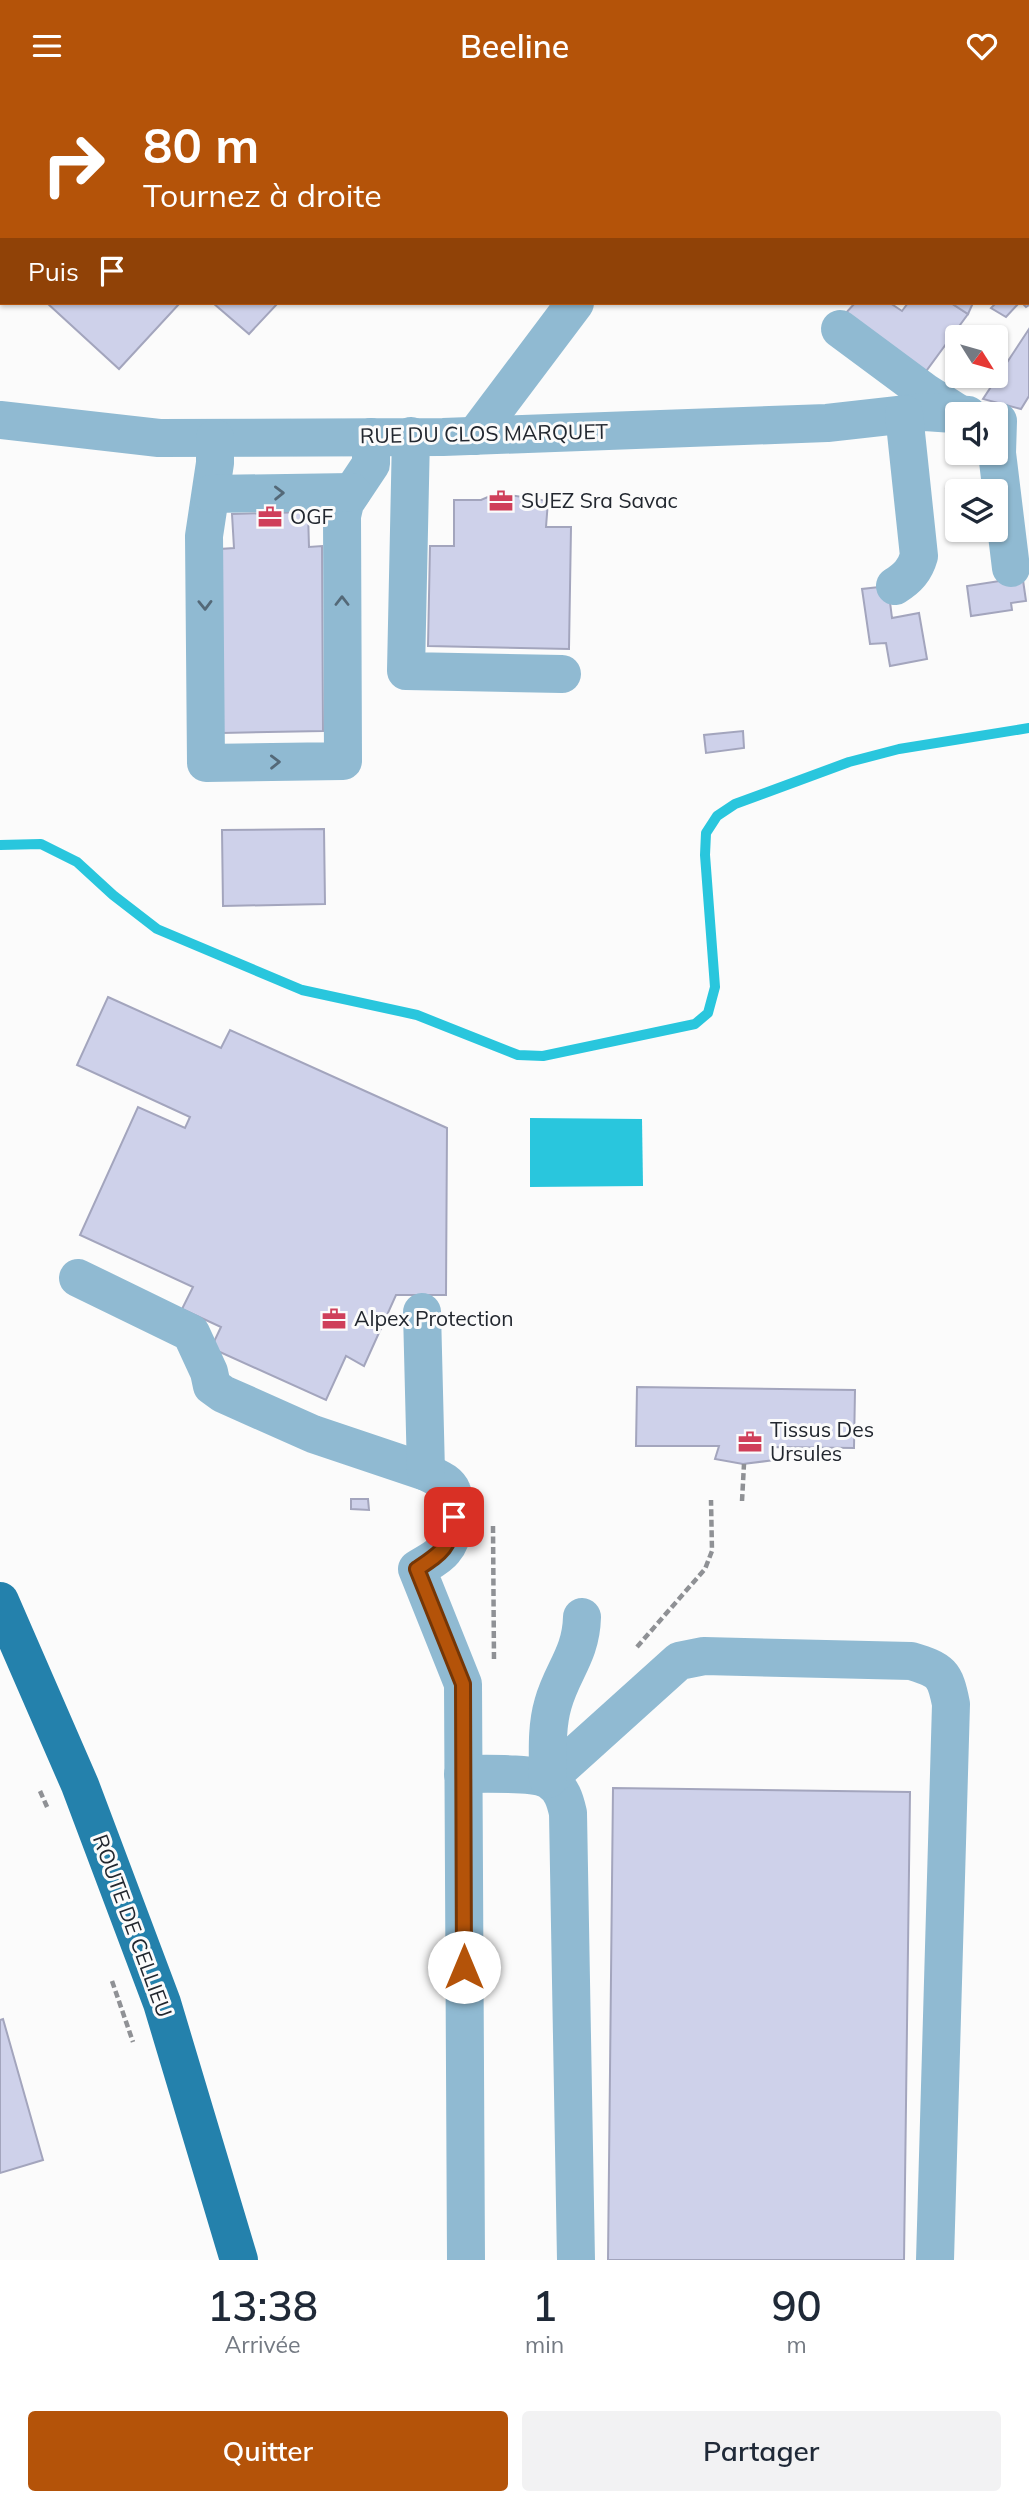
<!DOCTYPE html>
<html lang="fr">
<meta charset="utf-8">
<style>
:root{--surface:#fff;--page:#f2f2f3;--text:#1f2937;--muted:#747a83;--accent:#b45309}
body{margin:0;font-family:Mulish,sans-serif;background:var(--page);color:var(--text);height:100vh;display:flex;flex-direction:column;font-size:26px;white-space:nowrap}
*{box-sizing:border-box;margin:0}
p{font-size:23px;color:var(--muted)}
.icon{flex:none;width:38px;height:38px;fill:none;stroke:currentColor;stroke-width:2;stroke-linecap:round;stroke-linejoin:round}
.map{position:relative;height:2169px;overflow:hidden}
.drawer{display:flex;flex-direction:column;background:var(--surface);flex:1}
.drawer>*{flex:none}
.hud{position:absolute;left:0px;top:0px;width:1029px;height:214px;box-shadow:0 2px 5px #0004;background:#b45309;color:#fff;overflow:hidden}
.needle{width:46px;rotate:127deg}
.buttons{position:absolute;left:945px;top:234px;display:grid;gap:14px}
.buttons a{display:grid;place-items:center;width:63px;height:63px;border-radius:7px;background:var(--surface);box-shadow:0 2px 5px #0004;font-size:35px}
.pin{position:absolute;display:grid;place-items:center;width:60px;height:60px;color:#fff;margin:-30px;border-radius:14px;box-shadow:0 4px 10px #0006}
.me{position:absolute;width:77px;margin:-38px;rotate:0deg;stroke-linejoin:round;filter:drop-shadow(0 0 5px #0008)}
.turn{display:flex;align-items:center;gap:24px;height:147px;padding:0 28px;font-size:32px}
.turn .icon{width:91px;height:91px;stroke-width:2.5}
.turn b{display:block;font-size:49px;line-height:60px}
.then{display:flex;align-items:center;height:66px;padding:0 28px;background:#0003;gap:14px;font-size:26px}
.eta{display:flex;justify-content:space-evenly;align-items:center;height:119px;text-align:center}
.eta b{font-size:42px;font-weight:600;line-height:49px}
.primary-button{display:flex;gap:14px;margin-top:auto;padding:14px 28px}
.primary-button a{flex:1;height:80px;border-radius:7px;background:var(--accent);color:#fff;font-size:28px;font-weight:600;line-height:80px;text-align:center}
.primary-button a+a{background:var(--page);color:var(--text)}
header{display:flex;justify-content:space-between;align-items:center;height:91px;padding:0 28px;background:var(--accent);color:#fff;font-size:32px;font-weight:600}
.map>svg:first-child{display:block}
</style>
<header><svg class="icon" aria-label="menu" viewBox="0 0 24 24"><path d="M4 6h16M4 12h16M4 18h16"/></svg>Beeline<svg class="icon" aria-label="heart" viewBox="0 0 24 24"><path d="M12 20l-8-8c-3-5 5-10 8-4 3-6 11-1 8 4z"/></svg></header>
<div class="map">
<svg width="1029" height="2169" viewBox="0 0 1029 2169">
<rect width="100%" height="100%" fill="#fbfbfb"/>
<polygon fill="#29c6dd" points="530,1027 642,1028 643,1095 530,1096"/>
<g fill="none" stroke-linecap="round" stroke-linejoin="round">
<polyline stroke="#29c6dd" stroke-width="10" points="0,754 41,753 77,771 113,804 157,838 302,899 417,924 518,964 543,965 695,933 708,922 715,896 705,764 706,742 717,725 735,713 849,671 899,658 1029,637"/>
</g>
<g fill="#ced1ea" stroke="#a3a5bd" stroke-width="2">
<polygon points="106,0 436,0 104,2"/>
<polygon points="907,0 1029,0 1029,8 1027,10 1027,2 905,2"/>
<polygon points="2,115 2,171 0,169"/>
<polygon points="1029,180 1029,214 1026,216 1022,212 1027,212"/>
<polygon points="47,212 180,212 119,278"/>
<polygon points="213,212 278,212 249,243"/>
<polygon points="855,212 890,212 902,220 908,212 951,212 968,223 924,283 843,225"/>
<polygon points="951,212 973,212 968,223"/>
<polygon points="996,212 1019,212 1006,226 991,217"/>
<polygon points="1029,238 1029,305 1021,318 983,308"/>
<polygon points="991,391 993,401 957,401 957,436 951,437 946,398"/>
<polygon points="497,402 548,410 546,436 571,436 569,558 428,555 430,455 454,455 454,409 481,409"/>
<polygon points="308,421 309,456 322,455 323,640 222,642 220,458 234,457 232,423"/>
<polygon points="1022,482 1026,510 1011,512 1012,519 971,525 967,495 1006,489"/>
<polygon points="888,495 892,527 919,522 927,568 890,575 886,552 870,553 862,498"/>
<polygon points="743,640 744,657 706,662 704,644"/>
<polygon points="324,738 325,813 223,815 222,739"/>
<polygon points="108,906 221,957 230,939 447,1037 446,1204 396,1204 364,1275 346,1265 326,1309 211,1257 221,1236 182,1218 193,1196 80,1144 138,1016 185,1037 190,1026 77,974"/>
<polygon points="637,1296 855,1299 854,1357 771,1356 775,1369 743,1373 715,1368 719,1355 636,1355"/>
<polygon points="351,1408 368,1408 369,1419 351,1418"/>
<polygon points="613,1697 910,1701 904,2169 608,2169"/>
<polygon points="3,1928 43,2069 0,2082 0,1929"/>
</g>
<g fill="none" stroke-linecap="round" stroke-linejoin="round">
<g stroke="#8f9195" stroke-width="4.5" stroke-dasharray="7 3.5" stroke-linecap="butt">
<polyline points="742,1410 744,1373"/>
<polyline points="493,1435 494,1570"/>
<polyline points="637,1556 705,1478 712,1460 711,1409"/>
<polyline points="40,1700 48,1718"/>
<polyline points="112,1890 133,1951"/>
</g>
<g stroke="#90bad2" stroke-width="38">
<polyline points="732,2 733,0"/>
<polyline points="840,238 925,301 958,322"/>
<polyline points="0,329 159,347 443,346 827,332 925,321 968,324"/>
<polyline points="998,330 997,362 1011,477"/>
<polyline points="411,345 406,580 562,583"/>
<polyline points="475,345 575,212"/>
<polyline points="215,347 215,372 204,445 206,672 343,670 342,425 345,412 371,373 371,346"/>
<polyline points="211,403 352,401"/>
<path d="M895 495C908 487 915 479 919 465L904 323"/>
<path d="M78 1187 191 1242 209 1281 212 1295 223 1303 313 1343 426 1381C435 1386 448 1390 452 1400 459 1416 455 1446 444 1459 438 1467 425 1473 417 1478L463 1593 466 2169"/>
<polyline points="422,1221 426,1381"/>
<path d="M463 1683C480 1683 537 1681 550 1690 562 1698 565 1709 568 1722L576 2169"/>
<path d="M548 1688 679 1570 704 1565 911 1570C941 1579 945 1582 951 1613L935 2169"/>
<path d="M548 1688C548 1663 546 1637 553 1613 562 1580 581 1564 582 1526"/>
</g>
<polyline stroke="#2481ac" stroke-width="38" points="0,1510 80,1694 162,1912 239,2169"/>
</g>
<defs><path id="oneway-chevron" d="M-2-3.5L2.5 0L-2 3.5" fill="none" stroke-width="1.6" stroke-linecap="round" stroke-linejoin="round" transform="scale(1.75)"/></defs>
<g stroke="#546978">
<use href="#oneway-chevron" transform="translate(279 402) rotate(-1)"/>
<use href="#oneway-chevron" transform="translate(342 510) rotate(-90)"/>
<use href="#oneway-chevron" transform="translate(205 514) rotate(89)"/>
<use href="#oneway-chevron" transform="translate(275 671) rotate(-1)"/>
</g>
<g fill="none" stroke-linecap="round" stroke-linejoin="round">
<g stroke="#753606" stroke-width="18">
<path id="route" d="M454 1426C450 1457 441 1462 417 1478L463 1593 464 1876"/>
</g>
<use href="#route" stroke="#b45309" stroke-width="12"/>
</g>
<defs>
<g id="office-bare" transform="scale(1.89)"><path d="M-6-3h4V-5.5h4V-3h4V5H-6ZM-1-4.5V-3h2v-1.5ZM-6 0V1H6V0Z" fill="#cf3f5a" stroke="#fbfbfb" stroke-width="2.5" paint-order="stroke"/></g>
</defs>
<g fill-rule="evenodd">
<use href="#office-bare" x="501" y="410"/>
<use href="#office-bare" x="270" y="426"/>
<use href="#office-bare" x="334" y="1228"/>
<use href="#office-bare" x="750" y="1351"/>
</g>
<g text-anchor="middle" stroke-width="6" stroke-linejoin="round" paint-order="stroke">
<g font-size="21" fill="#22272f" stroke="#fbfbfb">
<text transform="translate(484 343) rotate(-1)" y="7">RUE DU CLOS MARQUET</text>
<text transform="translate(132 1835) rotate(70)" y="7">ROUTE DE CELLIEU</text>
</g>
<g font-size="21" fill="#22272f" stroke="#fbfbfb" text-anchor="start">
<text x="521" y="417">SUEZ Sra Savac</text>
<text x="290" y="433">OGF</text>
<text x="354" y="1235">Alpex Protection</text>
<text x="770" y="1346">Tissus Des<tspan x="770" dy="24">Ursules</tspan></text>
</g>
</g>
</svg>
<div class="buttons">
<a><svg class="needle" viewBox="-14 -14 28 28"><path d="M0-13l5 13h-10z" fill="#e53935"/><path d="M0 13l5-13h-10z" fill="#747a83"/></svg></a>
<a><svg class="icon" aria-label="sound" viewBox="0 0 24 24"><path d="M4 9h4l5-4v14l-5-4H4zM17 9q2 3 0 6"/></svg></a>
<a><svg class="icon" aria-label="layers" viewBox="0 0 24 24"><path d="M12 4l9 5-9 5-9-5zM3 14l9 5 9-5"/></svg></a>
</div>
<div class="pin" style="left:454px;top:1426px;background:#d93025"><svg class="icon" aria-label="arrive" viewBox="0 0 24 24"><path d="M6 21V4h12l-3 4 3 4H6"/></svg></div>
<svg class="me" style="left:464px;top:1876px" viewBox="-20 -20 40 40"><circle r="19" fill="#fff"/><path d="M0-13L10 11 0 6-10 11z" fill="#b45309"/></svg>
<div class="hud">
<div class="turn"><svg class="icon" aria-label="right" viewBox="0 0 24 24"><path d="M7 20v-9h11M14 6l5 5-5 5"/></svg><div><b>80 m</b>Tournez à droite</div></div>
<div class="then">Puis<svg class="icon" aria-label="arrive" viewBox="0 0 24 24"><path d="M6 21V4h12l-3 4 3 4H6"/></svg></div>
</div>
</div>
<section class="drawer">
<div class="eta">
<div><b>13:38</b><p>Arrivée</p></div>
<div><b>1</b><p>min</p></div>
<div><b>90</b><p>m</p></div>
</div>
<div class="primary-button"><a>Quitter</a><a>Partager</a></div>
</section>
